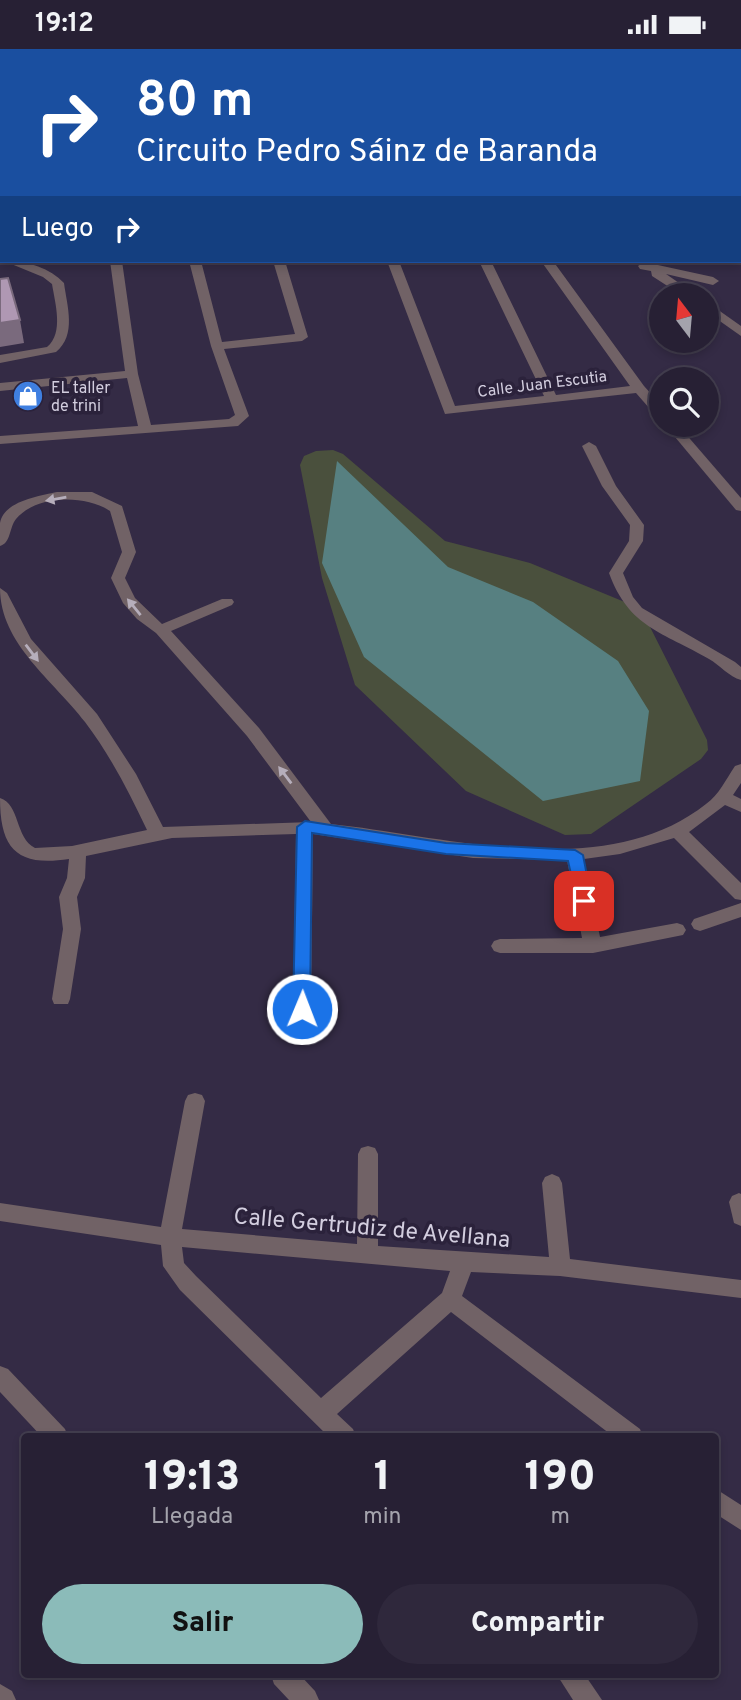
<!DOCTYPE html>
<html lang="es">
<meta charset="utf-8">
<style>
:root{--surface:#272034;--page:#2f283c;--text:#f1f3f6;--muted:#a4a3ac;--line:#433e4f;--accent:#8bbbb9}
body{margin:0;font-family:Overpass,sans-serif;background:var(--page);color:var(--text);height:100vh;display:flex;flex-direction:column;font-size:26px;white-space:nowrap}
*{box-sizing:border-box;margin:0}
p{font-size:23px;color:var(--muted)}
.icon{flex:none;width:38px;height:38px;fill:none;stroke:currentColor;stroke-width:2;stroke-linecap:round;stroke-linejoin:round}
.map{position:relative;flex:1;overflow:hidden}
.panel{position:absolute;left:21px;top:1384px;width:698px;height:245px;display:flex;flex-direction:column;background:var(--surface);border-radius:7px;box-shadow:0 4px 10px #0003,0 0 0 2px var(--line)}
.panel>*{flex:none}
.banner{position:absolute;left:0px;top:0px;width:742px;height:214px;box-shadow:0 4px 10px #0003,0 0 0 2px var(--line);background:#1a4fa0;color:#fff;overflow:hidden}
.needle{width:46px;rotate:344deg}
.tools{position:absolute;left:649px;top:234px;display:grid;gap:14px}
.tools a{display:grid;place-items:center;width:70px;height:70px;border-radius:50%;background:var(--surface);box-shadow:0 4px 10px #0003,0 0 0 2px var(--line);font-size:35px}
.pin{position:absolute;display:grid;place-items:center;width:60px;height:60px;color:#fff;margin:-30px;border-radius:14px;box-shadow:0 4px 10px #0006}
.me{position:absolute;width:77px;margin:-38px;rotate:1deg;stroke-linejoin:round;filter:drop-shadow(0 0 5px #0008)}
.turn{display:flex;align-items:center;gap:24px;height:147px;padding:0 21px;font-size:32px}
.turn .icon{width:91px;height:91px;stroke-width:2.5}
.turn b{display:block;font-size:49px;line-height:60px}
.then{display:flex;align-items:center;height:66px;padding:0 21px;background:#0003;gap:14px;font-size:26px}
.eta{display:flex;justify-content:space-evenly;align-items:center;height:119px;text-align:center}
.eta b{font-size:42px;font-weight:800;line-height:49px}
.action{display:flex;gap:14px;margin-top:auto;padding:14px 21px}
.action a{flex:1;height:80px;border-radius:42px;background:var(--accent);color:#111;font-size:28px;font-weight:800;line-height:80px;text-align:center}
.action a+a{background:var(--page);color:var(--text)}
.status{display:flex;justify-content:space-between;align-items:center;height:49px;padding:0 35px;background:var(--surface);direction:ltr}
.status svg{height:19px;fill:currentColor}
.map>svg:first-child{display:block}
</style>
<div class="status"><b>19:12</b><svg viewBox="0 0 49 12"><path d="M0 12V9h3v3zM5 12V6h3v6zM10 12V3h3v9zM15 12V0h3v12zM26 1h20v11H26zM47 4h2v5h-2z"/></svg></div>
<div class="map">
<svg width="741" height="1651" viewBox="0 0 741 1651">
<rect width="100%" height="100%" fill="#342b45"/>
<polygon fill="#4a503d" points="333,401 343,405 445,492 530,514 632,556 643,564 707,691 708,701 701,710 591,785 565,786 466,742 355,636 322,529 300,416 304,407 316,402"/>
<polygon fill="#578081" points="337,412 448,518 533,553 618,612 649,662 640,732 543,752 364,608 322,514"/>
<g fill="none" stroke-linecap="round" stroke-linejoin="round">
<g fill="#716266" fill-rule="evenodd">
<polygon points="52,0 63,0 64,2 53,2"/>
<polygon points="137,0 149,0 150,2 138,2"/>
<polygon points="179,0 191,0 178,2"/>
<polygon points="257,0 269,0 256,2"/>
<polygon points="556,0 572,0 555,2"/>
<polygon points="600,0 611,0 612,2 601,2"/>
<polygon points="655,0 666,0 667,2 656,2"/>
<polygon points="712,0 729,0 711,2"/>
<rect x="740" y="27" width="1" height="6"/>
<rect x="0" y="28" width="2" height="7"/>
<rect x="740" y="55" width="1" height="6"/>
<rect x="740" y="90" width="1" height="6"/>
<polygon points="0,107 2,107 0,114"/>
<polygon points="0,176 2,176 0,184"/>
<path d="M4 212C25 211 49 218 64 234 67 257 77 286 56 303L0 314V306L47 298C64 284 55 254 52 235L43 228Z"/>
<polygon points="110,212 122,212 138,325 151,376 229,370 235,366 211,297 189,212 201,212 222,293 295,285 273,212 285,212 308,288 302,292 224,300 249,367 238,377 0,395 0,387 138,377 127,329 0,342 0,334 125,322"/>
<polygon points="387,212 399,212 455,357 544,347 479,212 491,212 556,346 630,337 541,212 553,212 644,337 662,357 662,369 657,368 636,344 445,365"/>
<polygon points="644,213 713,228 719,232 713,236 666,225 698,247 683,247 652,227 651,222 640,220 638,217"/>
<polygon points="707,253 741,277 741,287 707,263"/>
<polygon points="665,376 678,376 741,449 741,462 736,461"/>
<path d="M589 393 596 397 616 437 644 476 643 492 623 524 633 548 642 559 735 613 741 618V631C729 628 720 616 709 610 663 583 629 579 609 524L629 492 630 476 602 437 582 397Z"/>
<path d="M57 443H92L122 457 136 503 125 529 135 549 162 575 222 550H232L234 553 232 556 171 582 259 679 331 775C446 787 605 835 706 755 719 746 726 730 735 717L741 715V734L733 746 741 750V763L725 756 689 783 741 834V851L735 850 674 789 620 805 584 810 600 888 677 874 683 876 686 881 683 886 593 904H500L494 902 491 897 494 892 500 890 582 889 567 811 473 809 313 785 311 960 309 965 302 967 295 965 293 960 296 785 172 789 86 807 85 829 77 848 81 880 70 950 68 955H54L52 950 63 880 59 848 67 829 69 810C17 818 0 800 0 749 20 755 15 789 35 799L72 797 147 781C129 743 110 706 85 673 54 632 0 595 0 539L7 544 31 590 97 665 136 725 163 778 311 773 247 687 156 584 137 570 123 554 111 529 122 503 110 462C86 446 37 445 16 470 9 479 11 494 0 497 0 490 0 481 0 474 4 452 39 447 57 443Z"/>
<polygon points="741,854 741,868 700,882 694,880 691,875 694,870"/>
<path d="M195 1044 202 1046 205 1052 182 1180 357 1195 358 1105 361 1099 368 1097 375 1099 378 1105V1197L549 1208 542 1134 545 1128 552 1125 559 1128 562 1134 570 1210 741 1231V1249L560 1227 471 1223 462 1247 640 1380 643 1388H614L451 1263 337 1365 353 1380 356 1388H329L180 1241 163 1217 161 1196 0 1172V1154L161 1178 185 1052 188 1046ZM182 1198 450 1222 442 1244 321 1349 196 1227 184 1214Z"/>
<polygon points="739,1144 741,1145 741,1177 734,1174 729,1153 732,1147"/>
<polygon points="0,1317 8,1320 65,1380 68,1388 42,1388 0,1343"/>
<polygon points="716,1440 741,1456 741,1481 716,1465"/>
<polygon points="271,1626 300,1626 315,1642 319,1651 289,1651 274,1635"/>
<polygon points="557,1626 585,1626 602,1651 573,1651"/>
<polygon points="0,1635 12,1642 16,1651 0,1651"/>
</g>
<g fill="#b19299" fill-rule="evenodd">
<polygon points="210,0 222,0 209,2"/>
<polygon points="233,0 245,0 232,2"/>
<polygon points="0,131 2,131 0,139"/>
<polygon points="0,151 2,151 0,158"/>
</g>
</g>
<polygon fill="#7a6a7d" points="20,271 24,294 0,298 0,274"/>
<polygon fill="#af98b3" stroke="#7a6a7d" stroke-width="2" points="8,229 20,271 0,274 0,230"/>
<defs><path id="oneway-solid" d="M-6-.8H1V-3.2L6.5 0L1 3.2V.8H-6Z" transform="scale(1.75)"/></defs>
<g fill="#b6aebb">
<use href="#oneway-solid" transform="translate(56 450) rotate(170)"/>
<use href="#oneway-solid" transform="translate(134 558) rotate(-129)"/>
<use href="#oneway-solid" transform="translate(32 604) rotate(53)"/>
<use href="#oneway-solid" transform="translate(285 726) rotate(-127)"/>
</g>
<polygon fill="#1a73e8" stroke="#114b97" stroke-width="2" points="305,772 446,794 575,801 583,806 592,852 584,858 578,856 568,812 446,805 312,784 310,960 308,965 295,965 293,960 297,778"/>
<defs>
<g id="shop-disc" transform="scale(1.575)"><circle r="9.5" fill="#3f7fe0" stroke="#2b223b"/><path d="M-5-2.5h2.3a2.7 3.5 0 0 1 5.4 0H5L5.5 6h-11ZM-1.5-2.5h3a1.5 2.3 0 0 0-3 0Z" fill="#fff"/></g>
</defs>
<g fill-rule="evenodd">
<use href="#shop-disc" x="28" y="347"/>
</g>
<g text-anchor="middle" stroke-width="7" stroke-linejoin="round" paint-order="stroke">
<g font-size="16" fill="#d3cedf" stroke="#2b223b">
<text transform="translate(542 334) rotate(-7)" y="6">Calle Juan Escutia</text>
</g>
<g font-size="16" fill="#d3cedf" stroke="#2b223b" text-anchor="start">
<text x="51" y="344">EL taller<tspan x="51" dy="18">de trini</tspan></text>
</g>
<g font-size="23" fill="#d3cedf" stroke="#2b223b">
<text transform="translate(372 1178) rotate(5)" y="8">Calle Gertrudiz de Avellana</text>
</g>
</g>
</svg>
<div class="tools">
<a><svg class="needle" viewBox="-14 -14 28 28"><path d="M0-13l5 13h-10z" fill="#e53935"/><path d="M0 13l5-13h-10z" fill="#a4a3ac"/></svg></a>
<a><svg class="icon" aria-label="search" viewBox="0 0 24 24"><circle cx="10" cy="10" r="6"/><path d="M15 15l6 6"/></svg></a>
</div>
<div class="pin" style="left:584px;top:852px;background:#d93025"><svg class="icon" aria-label="arrive" viewBox="0 0 24 24"><path d="M6 21V4h12l-3 4 3 4H6"/></svg></div>
<svg class="me" style="left:302px;top:960px" viewBox="-20 -20 40 40"><circle r="17" fill="#1a73e8" stroke="#fff" stroke-width="3"/><path d="M0-11L8 9 0 5-8 9z" fill="#fff"/></svg>
<div class="banner">
<div class="turn"><svg class="icon" aria-label="right" viewBox="0 0 24 24"><path d="M7 20v-9h11M14 6l5 5-5 5"/></svg><div><b>80 m</b>Circuito Pedro Sáinz de Baranda</div></div>
<div class="then">Luego<svg class="icon" aria-label="right" viewBox="0 0 24 24"><path d="M7 20v-9h11M14 6l5 5-5 5"/></svg></div>
</div>
<section class="panel">
<div class="eta">
<div><b>19:13</b><p>Llegada</p></div>
<div><b>1</b><p>min</p></div>
<div><b>190</b><p>m</p></div>
</div>
<div class="action"><a>Salir</a><a>Compartir</a></div>
</section>
</div>
